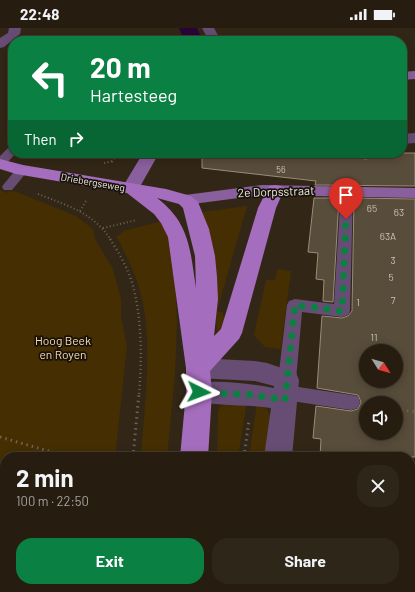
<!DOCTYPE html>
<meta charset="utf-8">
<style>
:root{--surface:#261d10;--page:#2e2619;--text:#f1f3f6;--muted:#a4a29f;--line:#423b30;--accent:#0b8043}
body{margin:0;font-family:Barlow,sans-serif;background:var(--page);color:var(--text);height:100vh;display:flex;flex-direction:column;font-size:15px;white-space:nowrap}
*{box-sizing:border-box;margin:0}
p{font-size:13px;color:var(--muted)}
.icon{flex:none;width:22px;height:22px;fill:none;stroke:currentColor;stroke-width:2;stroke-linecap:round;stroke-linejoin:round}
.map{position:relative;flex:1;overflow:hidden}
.sheet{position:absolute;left:0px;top:424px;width:415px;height:140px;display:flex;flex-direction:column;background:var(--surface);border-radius:16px 16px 0 0;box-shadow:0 2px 10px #0003,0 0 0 1px var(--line)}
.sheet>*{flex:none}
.guide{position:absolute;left:8px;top:8px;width:399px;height:122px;border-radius:16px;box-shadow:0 2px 10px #0003,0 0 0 1px var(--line);background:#0b8043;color:#fff;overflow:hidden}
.needle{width:26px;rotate:127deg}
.tools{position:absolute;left:359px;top:316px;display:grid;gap:8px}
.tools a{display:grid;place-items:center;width:44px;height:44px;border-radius:50%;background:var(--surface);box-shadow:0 2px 10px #0003,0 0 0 1px var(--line);font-size:20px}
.pin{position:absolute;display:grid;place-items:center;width:34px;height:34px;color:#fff;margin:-41px -17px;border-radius:50% 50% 50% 0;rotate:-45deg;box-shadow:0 0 4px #0007}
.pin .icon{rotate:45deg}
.me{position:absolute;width:44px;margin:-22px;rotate:93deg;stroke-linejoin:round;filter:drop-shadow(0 0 3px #0008)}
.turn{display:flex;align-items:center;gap:14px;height:84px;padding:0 16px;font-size:18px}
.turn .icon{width:52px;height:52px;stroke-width:2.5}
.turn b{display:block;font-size:28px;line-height:34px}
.then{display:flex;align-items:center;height:38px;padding:0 16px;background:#0003;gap:8px;font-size:15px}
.round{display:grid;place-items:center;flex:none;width:42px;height:42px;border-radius:16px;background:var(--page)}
.head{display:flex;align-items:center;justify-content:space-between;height:68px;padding:0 16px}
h1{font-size:24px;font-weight:700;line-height:30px}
.primary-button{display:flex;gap:8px;margin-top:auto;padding:8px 16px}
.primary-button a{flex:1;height:46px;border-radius:16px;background:var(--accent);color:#fff;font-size:16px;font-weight:700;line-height:46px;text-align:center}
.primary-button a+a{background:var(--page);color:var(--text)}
.status{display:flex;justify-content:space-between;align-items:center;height:28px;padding:0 20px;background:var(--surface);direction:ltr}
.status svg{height:11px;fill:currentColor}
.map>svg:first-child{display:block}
</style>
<div class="status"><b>22:48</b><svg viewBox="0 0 49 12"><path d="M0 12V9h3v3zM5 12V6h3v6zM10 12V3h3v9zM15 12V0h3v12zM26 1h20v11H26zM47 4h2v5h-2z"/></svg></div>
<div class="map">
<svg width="415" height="564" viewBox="0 0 415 564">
<rect width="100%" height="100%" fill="#322716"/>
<g fill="#452e02">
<polygon points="0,162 7,165 9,163 17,164 76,188 90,199 93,201 95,211 113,241 121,271 121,289 127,318 115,429 5,429 5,559 95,559 94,564 0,564"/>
<polygon points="247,178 217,283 223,285 223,288 229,294 221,306 217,304 213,252 202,184"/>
<path d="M162 193 169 204 175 247 177 293 175 346 167 429H141C144 382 151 335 145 288 142 260 130 233 116 208L120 207 124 203Z"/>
<polygon points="277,241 291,243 281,321 265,319 254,307 266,252 275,252"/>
<polygon points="230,371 247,373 238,429 217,429 218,383 220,379"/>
<path d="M257 375C280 383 269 410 267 429H249Z"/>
<polygon points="115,559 145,559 144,564 114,564"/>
<polygon points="208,559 246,559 245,564 207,564"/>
</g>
<polygon fill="#290436" points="179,0 197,0 203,13 184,13"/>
<g fill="#584c3a" stroke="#9a8c78" fill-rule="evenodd">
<polygon points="202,125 308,125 367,131 367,125 415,125 415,158 315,157 316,153 202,140"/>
<polygon points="314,170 339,170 333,274 323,273 324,252 316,251 318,225 308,224"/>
<path d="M354 170 415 171V429H320L321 411 313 410 316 378 351 383 358 381 361 374 358 367 317 360 322 288 342 290 348 288 352 283ZM366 323H396V353H366ZM366 375H396V405H366Z"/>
</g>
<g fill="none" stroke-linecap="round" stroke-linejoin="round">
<g stroke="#6e6455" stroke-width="2" stroke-dasharray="1 2.5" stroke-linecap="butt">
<polyline points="112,134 118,125"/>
<polyline points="104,135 113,133"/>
<path d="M38 166C66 177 94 185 111 212"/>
<polyline points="80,183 86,173"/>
<polyline points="103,200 137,192"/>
</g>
<path stroke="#6e6455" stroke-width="2.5" stroke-dasharray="1 3" stroke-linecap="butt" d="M110 211C119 225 129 242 133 258 142 292 142 331 139 366"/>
<g stroke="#6e6455" stroke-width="3" stroke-dasharray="1.5 4" stroke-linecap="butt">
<polyline points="396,381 415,384"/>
<polyline points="0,409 69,429"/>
<polyline points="133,429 139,365"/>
<polyline points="244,429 249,392"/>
<polyline points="0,502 5,500"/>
<polyline points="105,564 106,559"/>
</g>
<g fill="#674d74" fill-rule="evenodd">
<polygon points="13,117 13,125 16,125 4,138 0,139 0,128 9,119"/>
<polygon points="22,138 26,139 28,142 26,145 12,162 4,162 2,159 4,156 18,139"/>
<polygon points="347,159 352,160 353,163 350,283 348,287 342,289 302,284 296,352 292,358 358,368 360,374 358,380 351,382 285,372 279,369 276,364 279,359 282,358 278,352 287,277 289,273 295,271 334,276 341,163 342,160"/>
</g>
<g fill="#674d74" fill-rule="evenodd">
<polygon points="9,0 21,0 20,6 4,19 0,20 0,10 8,5"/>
<polygon points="202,0 214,0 221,13 209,13"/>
<polygon points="415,105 415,115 402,116 402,106"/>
<path d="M198 330 255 333 267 335 296 345 299 352 292 429H264L271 380C246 376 213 379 190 371L186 364 190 357C210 350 252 356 274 360V358L255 353 198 350 189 347 186 340 189 333Z"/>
<polygon points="410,499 415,500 415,530 410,529"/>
<polygon points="243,559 275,559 274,564 242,564"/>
</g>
<g fill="#8a5f9d" fill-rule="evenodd">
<polygon points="415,43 415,51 402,52 402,44"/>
<polygon points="143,125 159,125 137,164 131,165 125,164 122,160"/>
<polygon points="262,157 415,160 415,170 262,167 185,177 179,176 176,172 179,168 185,167"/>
</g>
<g fill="#a56dbd" fill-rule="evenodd">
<path d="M0 131 23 137 166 161 191 168 198 174 209 201 215 228 217 249 218 271 214 308 221 301 258 180 269 158 275 157 281 158 284 162 276 180 242 305 239 311 210 343 212 364 208 429H180L186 364V340L168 209 161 195 154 186 127 165 16 146 0 141ZM157 170 179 176 183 180 195 228 196 260C190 222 190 195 157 170Z"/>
<polygon points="157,559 189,559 188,564 156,564"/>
</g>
</g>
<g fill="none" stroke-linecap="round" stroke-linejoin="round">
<polyline stroke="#0b8043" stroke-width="7" stroke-dasharray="0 12.6" points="199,364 253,367 285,372 295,277 342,283 346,191"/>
</g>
<g text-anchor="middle" stroke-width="3.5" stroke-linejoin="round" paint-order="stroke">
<g font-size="9" fill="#cbc2b6">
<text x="281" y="145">56</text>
</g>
<g font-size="10" fill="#f1eadf" stroke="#16110a">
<text transform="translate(93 154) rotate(10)" y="4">Driebergseweg</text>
</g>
<g font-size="10" fill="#cbc2b6">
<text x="372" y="184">65</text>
<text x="399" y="188">63</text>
<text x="388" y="212">63A</text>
<text x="393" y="236">3</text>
<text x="391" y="253">5</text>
<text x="393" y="276">7</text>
<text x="358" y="278">1</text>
<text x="374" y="313">11</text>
</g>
<g font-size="12" fill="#f1eadf" stroke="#16110a">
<text transform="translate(276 164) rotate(-2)" y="4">2e Dorpsstraat</text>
</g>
<g font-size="12" fill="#ffdeab" stroke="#16110a">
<text x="63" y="317">Hoog Beek<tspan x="63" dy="14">en Royen</tspan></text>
</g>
</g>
</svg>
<div class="tools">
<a><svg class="needle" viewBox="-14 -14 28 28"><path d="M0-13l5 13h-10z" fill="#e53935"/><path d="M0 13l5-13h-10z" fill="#a4a29f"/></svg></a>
<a><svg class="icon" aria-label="sound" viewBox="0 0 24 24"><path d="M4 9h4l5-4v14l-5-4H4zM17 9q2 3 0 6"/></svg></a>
</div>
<div class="pin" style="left:346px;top:191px;background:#d93025"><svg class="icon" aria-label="arrive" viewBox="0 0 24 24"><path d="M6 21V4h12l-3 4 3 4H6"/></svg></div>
<svg class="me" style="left:199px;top:364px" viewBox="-20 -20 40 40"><path d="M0-17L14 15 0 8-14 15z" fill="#0b8043" stroke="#fff" stroke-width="4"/></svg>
<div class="guide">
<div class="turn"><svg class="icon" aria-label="left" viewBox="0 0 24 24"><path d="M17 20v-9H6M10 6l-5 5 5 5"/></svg><div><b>20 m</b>Hartesteeg</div></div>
<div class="then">Then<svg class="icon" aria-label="right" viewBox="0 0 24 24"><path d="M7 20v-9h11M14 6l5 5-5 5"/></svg></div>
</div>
<section class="sheet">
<div class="head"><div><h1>2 min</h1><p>100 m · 22:50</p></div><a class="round"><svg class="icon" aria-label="close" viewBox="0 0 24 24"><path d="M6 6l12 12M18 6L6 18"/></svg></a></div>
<div class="primary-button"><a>Exit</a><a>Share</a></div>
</section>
</div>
